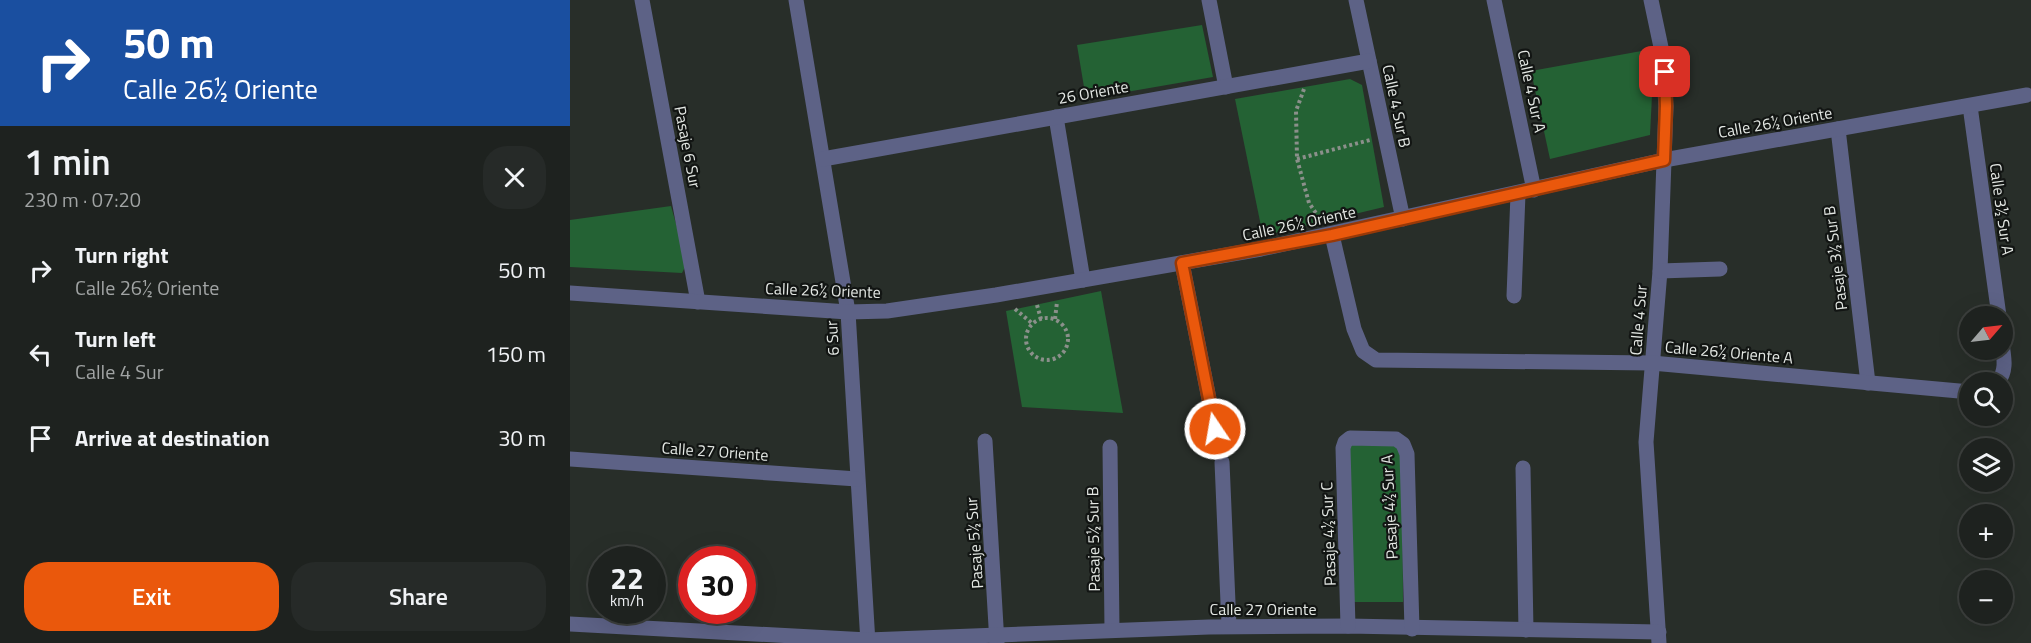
<!DOCTYPE html>
<meta charset="utf-8">
<style>
:root{--surface:#1e221f;--page:#262a28;--text:#f1f3f6;--muted:#a1a4a4;--line:#3c3f3d;--accent:#ea580c}
body{margin:0;font-family:"Titillium Web",sans-serif;background:var(--page);color:var(--text);height:100vh;display:flex;flex-direction:column;font-size:22px;white-space:nowrap}
*{box-sizing:border-box;margin:0}
p{font-size:20px;color:var(--muted)}
.icon{flex:none;width:33px;height:33px;fill:none;stroke:currentColor;stroke-width:2;stroke-linecap:round;stroke-linejoin:round}
.map{position:relative;flex:1;overflow:hidden}
.sheet{display:flex;flex-direction:column;background:var(--surface);width:570px}
.sheet>*{flex:none}
.guide{background:#1a4fa0;color:#fff;overflow:hidden}
.needle{width:39px;rotate:62deg}
.buttons{position:absolute;left:1389px;top:306px;display:grid;gap:12px}
.buttons a{display:grid;place-items:center;width:54px;height:54px;border-radius:50%;background:var(--surface);box-shadow:0 6px 24px #0002,0 0 0 2px var(--line);font-size:30px}
.speed{position:absolute;left:18px;top:546px;display:flex;gap:12px;font-size:30px;font-weight:700;text-align:center}
.speed>*{display:grid;place-content:center;width:78px;height:78px;border-radius:50%;background:var(--surface);box-shadow:0 6px 24px #0002,0 0 0 2px var(--line);line-height:1}
.speed small{font-size:15px;font-weight:400}
.speed .limit{border:9px solid #d22;background:#fff;color:#111}
.pin{position:absolute;display:grid;place-items:center;width:51px;height:51px;color:#fff;margin:-26px;border-radius:12px;box-shadow:0 3px 9px #0006}
.me{position:absolute;width:66px;margin:-33px;rotate:348deg;stroke-linejoin:round;filter:drop-shadow(0 0 4px #0008)}
.turn{display:flex;align-items:center;gap:21px;height:126px;padding:0 24px;font-size:27px}
.turn .icon{width:78px;height:78px;stroke-width:2.5}
.turn b{display:block;font-size:42px;line-height:51px}
.round{display:grid;place-items:center;flex:none;width:63px;height:63px;border-radius:24px;background:var(--page)}
.summary{display:flex;align-items:center;justify-content:space-between;height:102px;padding:0 24px}
h1{font-size:36px;font-weight:600;line-height:45px}
.primary-button{display:flex;gap:12px;margin-top:auto;padding:12px 24px}
.primary-button a{flex:1;height:69px;border-radius:24px;background:var(--accent);color:#fff;font-size:24px;font-weight:600;line-height:69px;text-align:center}
.primary-button a+a{background:var(--page);color:var(--text)}
ul{padding:0;list-style:none}
li{display:flex;align-items:center;gap:18px;height:84px;padding:0 24px}
li div{flex:1}
li b{display:block;font-size:22px}
li em{font-style:normal}
main{display:flex;flex:1;min-height:0}
.map>svg:first-child{display:block}
</style>
<main>
<section class="sheet">
<div class="guide">
<div class="turn"><svg class="icon" aria-label="right" viewBox="0 0 24 24"><path d="M7 20v-9h11M14 6l5 5-5 5"/></svg><div><b>50 m</b>Calle 26½ Oriente</div></div>
</div>
<div class="summary"><div><h1>1 min</h1><p>230 m · 07:20</p></div><a class="round"><svg class="icon" aria-label="close" viewBox="0 0 24 24"><path d="M6 6l12 12M18 6L6 18"/></svg></a></div>
<ul>
<li><svg class="icon" aria-label="right" viewBox="0 0 24 24"><path d="M7 20v-9h11M14 6l5 5-5 5"/></svg><div><b>Turn right</b><p>Calle 26½ Oriente</p></div><em>50 m</em></li>
<li><svg class="icon" aria-label="left" viewBox="0 0 24 24"><path d="M17 20v-9H6M10 6l-5 5 5 5"/></svg><div><b>Turn left</b><p>Calle 4 Sur</p></div><em>150 m</em></li>
<li><svg class="icon" aria-label="arrive" viewBox="0 0 24 24"><path d="M6 21V4h12l-3 4 3 4H6"/></svg><div><b>Arrive at destination</b></div><em>30 m</em></li>
</ul>
<div class="primary-button"><a>Exit</a><a>Share</a></div>
</section>
<div class="map">
<svg width="1461" height="643" viewBox="0 0 1461 643">
<rect width="100%" height="100%" fill="#282e29"/>
<g fill="#246234">
<polygon points="632,25 643,77 516,99 507,45"/>
<polygon points="1077,50 1083,76 1080,135 980,159 961,71"/>
<polygon points="780,79 792,85 814,207 693,236 665,99"/>
<polygon points="101,206 117,263 112,273 0,267 0,220"/>
<polygon points="531,291 553,413 452,407 436,311"/>
<polygon points="778,439 832,440 833,602 782,602"/>
</g>
<g fill="none" stroke-linecap="round" stroke-linejoin="round">
<g stroke="#8b908b" stroke-width="4" stroke-dasharray="3 3" stroke-linecap="butt">
<polyline points="734,89 726,111 727,159 739,203 750,219"/>
<polyline points="727,159 800,140"/>
<polyline points="467,305 471,319"/>
<polyline points="445,309 463,324"/>
<circle cx="477" cy="339" r="21"/>
<polyline points="485,319 487,302"/>
</g>
<g stroke="#5d6286" stroke-width="15">
<polyline points="72,0 128,302"/>
<polyline points="226,0 278,312 298,643"/>
<polyline points="639,0 656,87"/>
<polyline points="786,0 833,219"/>
<polyline points="924,0 964,190"/>
<polyline points="1081,0 1092,52 1096,106 1090,271 1076,442 1089,643"/>
<polyline points="1400,106 1429,316"/>
<polyline points="486,117 513,280"/>
<polyline points="1268,129 1298,383"/>
<polyline points="253,159 799,61"/>
<polyline points="762,235 784,329 793,351 806,360 1082,363 1400,392"/>
<polyline points="612,263 645,429"/>
<polyline points="1090,271 1150,269"/>
<polyline points="0,293 278,312 317,311 426,295 691,249 1094,160 1457,95"/>
<polyline points="944,296 948,194"/>
<path d="M1428 382C1437 370 1434 358 1432 344"/>
<polyline points="415,441 427,643"/>
<polyline points="540,447 542,630"/>
<polyline points="0,459 287,479"/>
<polyline points="652,462 659,626"/>
<polyline points="953,468 956,630"/>
<polyline points="0,624 298,640 639,627 778,626 1089,632"/>
<polyline points="778,626 773,448 775,442 780,438 826,439 833,444 837,454 842,629"/>
</g>
</g>
<g fill="none" stroke-linecap="round" stroke-linejoin="round">
<g stroke="#983908" stroke-width="15">
<polyline id="route" points="645,429 612,263 762,235 1094,160 1096,106 1095,72"/>
</g>
<use href="#route" stroke="#ea580c" stroke-width="10"/>
</g>
<g text-anchor="middle" stroke-width="4.5" stroke-linejoin="round" paint-order="stroke">
<g font-size="16" fill="#e4e8e4" stroke="#121513">
<text transform="translate(962 91) rotate(78)" y="6">Calle 4 Sur A</text>
<text transform="translate(523 92) rotate(-10)" y="6">26 Oriente</text>
<text transform="translate(827 106) rotate(78)" y="6">Calle 4 Sur B</text>
<text transform="translate(1205 122) rotate(-10)" y="6">Calle 26½ Oriente</text>
<text transform="translate(118 147) rotate(79)" y="6">Pasaje 6 Sur</text>
<text transform="translate(1432 209) rotate(82)" y="6">Calle 3½ Sur A</text>
<text transform="translate(729 223) rotate(-12)" y="6">Calle 26½ Oriente</text>
<text transform="translate(1265 258) rotate(-97)" y="6">Pasaje 3½ Sur B</text>
<text transform="translate(253 290) rotate(2)" y="6">Calle 26½ Oriente</text>
<text transform="translate(1068 320) rotate(-85)" y="6">Calle 4 Sur</text>
<text transform="translate(262 338) rotate(-93)" y="6">6 Sur</text>
<text transform="translate(1159 352) rotate(5)" y="6">Calle 26½ Oriente A</text>
<text transform="translate(145 451) rotate(4)" y="6">Calle 27 Oriente</text>
<text transform="translate(819 507) rotate(-93)" y="6">Pasaje 4½ Sur A</text>
<text transform="translate(758 534) rotate(-92)" y="6">Pasaje 4½ Sur C</text>
<text transform="translate(523 539) rotate(-91)" y="6">Pasaje 5½ Sur B</text>
<text transform="translate(404 543) rotate(-94)" y="6">Pasaje 5½ Sur</text>
<text x="693" y="615">Calle 27 Oriente</text>
</g>
</g>
</svg>
<div class="buttons">
<a><svg class="needle" viewBox="-14 -14 28 28"><path d="M0-13l5 13h-10z" fill="#e53935"/><path d="M0 13l5-13h-10z" fill="#a1a4a4"/></svg></a>
<a><svg class="icon" aria-label="search" viewBox="0 0 24 24"><circle cx="10" cy="10" r="6"/><path d="M15 15l6 6"/></svg></a>
<a><svg class="icon" aria-label="layers" viewBox="0 0 24 24"><path d="M12 4l9 5-9 5-9-5zM3 14l9 5 9-5"/></svg></a>
<a>+</a>
<a>−</a>
</div>
<div class="speed"><div>22<small>km/h</small></div><div class="limit">30</div></div>
<div class="pin" style="left:1095px;top:72px;background:#d93025"><svg class="icon" aria-label="arrive" viewBox="0 0 24 24"><path d="M6 21V4h12l-3 4 3 4H6"/></svg></div>
<svg class="me" style="left:645px;top:429px" viewBox="-20 -20 40 40"><circle r="17" fill="#ea580c" stroke="#fff" stroke-width="3"/><path d="M0-11L8 9 0 5-8 9z" fill="#fff"/></svg>
</div>
</main>
